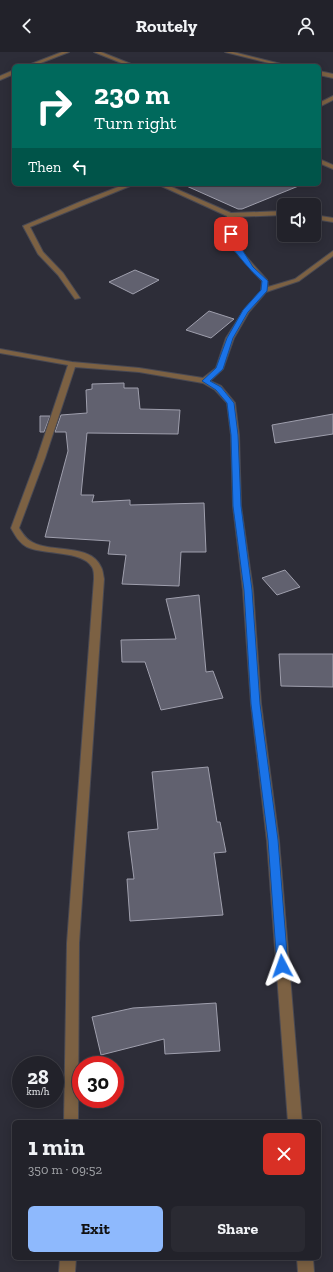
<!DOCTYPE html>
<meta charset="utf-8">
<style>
:root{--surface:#22222a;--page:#2a2a32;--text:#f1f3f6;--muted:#a2a4a8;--line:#3f3f47;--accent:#8eb9fd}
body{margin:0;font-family:"Zilla Slab",serif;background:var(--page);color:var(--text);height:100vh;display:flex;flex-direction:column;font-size:15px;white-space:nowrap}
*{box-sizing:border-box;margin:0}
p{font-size:13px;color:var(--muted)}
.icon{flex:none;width:22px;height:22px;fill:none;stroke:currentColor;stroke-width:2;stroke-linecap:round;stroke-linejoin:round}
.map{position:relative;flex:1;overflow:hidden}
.details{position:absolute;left:12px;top:1068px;width:309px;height:140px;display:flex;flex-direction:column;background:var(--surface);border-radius:6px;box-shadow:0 2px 10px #0003,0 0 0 1px var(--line)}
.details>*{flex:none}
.hud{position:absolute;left:12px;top:12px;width:309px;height:122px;border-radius:6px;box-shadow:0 2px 10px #0003,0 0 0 1px var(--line);background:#00695c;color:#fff;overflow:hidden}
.buttons{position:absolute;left:277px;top:146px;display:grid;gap:8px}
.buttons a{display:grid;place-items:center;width:44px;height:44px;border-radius:6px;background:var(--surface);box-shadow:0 2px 10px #0003,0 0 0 1px var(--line);font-size:20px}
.speed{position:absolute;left:12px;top:1004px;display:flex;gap:8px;font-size:20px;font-weight:700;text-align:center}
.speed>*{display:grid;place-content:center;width:52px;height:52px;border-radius:50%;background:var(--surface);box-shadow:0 2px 10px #0003,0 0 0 1px var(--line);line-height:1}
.speed small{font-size:10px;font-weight:400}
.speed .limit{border:6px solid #d22;background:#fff;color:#111}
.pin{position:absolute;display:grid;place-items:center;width:34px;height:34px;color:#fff;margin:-17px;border-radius:8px;box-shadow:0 2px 6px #0006}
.me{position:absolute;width:44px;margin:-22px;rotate:356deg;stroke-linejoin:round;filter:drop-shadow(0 0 3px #0008)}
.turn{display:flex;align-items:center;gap:14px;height:84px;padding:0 16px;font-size:18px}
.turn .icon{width:52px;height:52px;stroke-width:2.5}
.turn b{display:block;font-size:28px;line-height:34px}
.then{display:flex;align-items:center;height:38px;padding:0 16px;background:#0003;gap:8px;font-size:15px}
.round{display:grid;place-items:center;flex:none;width:42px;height:42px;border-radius:6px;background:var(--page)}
.summary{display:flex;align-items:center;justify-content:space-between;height:68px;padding:0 16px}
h1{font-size:24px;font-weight:700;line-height:30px}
.primary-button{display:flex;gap:8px;margin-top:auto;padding:8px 16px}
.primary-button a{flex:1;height:46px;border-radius:6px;background:var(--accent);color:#111;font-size:16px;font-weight:700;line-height:46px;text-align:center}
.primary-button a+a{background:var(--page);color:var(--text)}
header{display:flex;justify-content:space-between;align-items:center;height:52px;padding:0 16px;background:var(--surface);font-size:18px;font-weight:700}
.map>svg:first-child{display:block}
</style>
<header><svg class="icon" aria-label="back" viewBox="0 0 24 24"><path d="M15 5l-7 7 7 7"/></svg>Routely<svg class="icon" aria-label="person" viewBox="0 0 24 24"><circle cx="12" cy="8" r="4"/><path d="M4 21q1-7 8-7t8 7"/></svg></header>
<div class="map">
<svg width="333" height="1220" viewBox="0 0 333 1220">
<rect width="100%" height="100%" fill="#2d2d38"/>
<g fill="#61616f" stroke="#9f9fad">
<polygon points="182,132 300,132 301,133 242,157 238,157"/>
<polygon points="135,218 159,228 133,242 109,230"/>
<polygon points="209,259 234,267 211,286 186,278"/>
<polygon points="124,331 124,336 138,336 140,357 180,358 178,382 87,381 81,443 94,443 92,450 130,448 130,453 204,451 206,500 181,500 179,534 122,532 126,503 108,502 110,489 45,485 68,399 66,380 55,380 61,363 87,361 86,338 92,337 92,332"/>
<polygon points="333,362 333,382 275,391 272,373"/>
<polygon points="40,364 50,364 44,380 40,380"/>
<polygon points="285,518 300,535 277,543 262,526"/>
<polygon points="199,543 206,620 213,619 223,646 161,658 145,610 122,610 121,588 176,587 166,547"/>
<polygon points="279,602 333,602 333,635 281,634"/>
<polygon points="208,715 217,770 220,770 226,800 214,801 223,863 130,869 127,827 134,827 128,780 158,777 152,720"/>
<polygon points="216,951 220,999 165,1002 164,987 101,1003 92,965 133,956"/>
</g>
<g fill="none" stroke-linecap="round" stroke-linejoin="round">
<g stroke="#494953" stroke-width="2">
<g id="street">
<polygon points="62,0 69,0 33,14 26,14"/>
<polygon points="94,0 101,0 136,14 129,14"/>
<polygon points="225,0 233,0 289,14 281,14"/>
<polygon points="14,18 14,22 0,28 0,24"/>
<polygon points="319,19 333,22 333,26 319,23"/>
<polygon points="333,44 333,48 319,55 319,51"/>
<polygon points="319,107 333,113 333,117 319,111"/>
<polygon points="126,132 135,132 30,175 43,200 63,221 80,246 75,247 58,223 38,202 23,174 82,149"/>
<path d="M157 132H165L231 161 284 159V163L233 165 234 191 267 228 268 235 295 227 333 199V204L299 229 266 240 249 260 234 286 223 317 210 329 221 334 235 351 239 383 241 454 253 538 261 652 279 789 302 1070H288L267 789 251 652 243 538 233 454 231 383 227 351 215 338 203 331 139 320 75 315 45 406 19 476C23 482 26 487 32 490 50 501 91 491 101 515 103 518 103 523 104 527L79 891 78 1070H64L67 891 94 527C94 523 94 518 92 515 82 498 43 503 27 495 19 491 15 483 11 476L37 406 68 313 0 301V297L72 310 139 316 203 326 216 316 226 286 244 258 261 239 262 229 228 191 227 164Z"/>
<polygon points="314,163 333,166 333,170 314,167"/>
<polygon points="60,1206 76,1206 75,1220 59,1220"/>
<polygon points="297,1206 313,1206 314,1220 298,1220"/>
</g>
</g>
<use href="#street" fill="#7c6143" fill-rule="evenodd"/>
</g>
<path fill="#1a73e8" stroke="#114b97" d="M231 180 234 182V191L243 199 253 215 268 229 267 239 248 260 233 286 223 317 210 329 221 335 234 351 238 383 241 454 252 538 260 652 278 788 288 914 287 918 282 919 278 918 277 914 268 788 251 652 244 538 233 454 231 383 227 351 216 338 202 329 216 316 227 286 243 258 261 238 262 229C249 218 239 204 228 191V182Z"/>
</svg>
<div class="buttons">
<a><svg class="icon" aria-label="sound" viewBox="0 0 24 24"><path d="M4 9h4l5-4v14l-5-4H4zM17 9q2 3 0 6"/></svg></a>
</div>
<div class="speed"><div>28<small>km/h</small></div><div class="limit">30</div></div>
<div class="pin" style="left:231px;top:182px;background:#d93025"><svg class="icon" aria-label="arrive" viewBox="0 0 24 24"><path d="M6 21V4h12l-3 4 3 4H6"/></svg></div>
<svg class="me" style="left:282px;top:914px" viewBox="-20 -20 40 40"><path d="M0-17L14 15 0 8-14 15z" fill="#1a73e8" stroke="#fff" stroke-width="4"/></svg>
<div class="hud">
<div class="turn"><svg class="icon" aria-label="right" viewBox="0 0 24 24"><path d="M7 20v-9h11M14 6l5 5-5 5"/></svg><div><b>230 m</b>Turn right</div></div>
<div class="then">Then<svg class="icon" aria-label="left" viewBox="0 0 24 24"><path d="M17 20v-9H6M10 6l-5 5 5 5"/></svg></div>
</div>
<section class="details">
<div class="summary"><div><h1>1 min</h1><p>350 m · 09:52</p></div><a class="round" style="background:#d93025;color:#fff"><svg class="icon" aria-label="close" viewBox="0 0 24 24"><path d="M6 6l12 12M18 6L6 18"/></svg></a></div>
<div class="primary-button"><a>Exit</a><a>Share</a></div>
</section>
</div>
